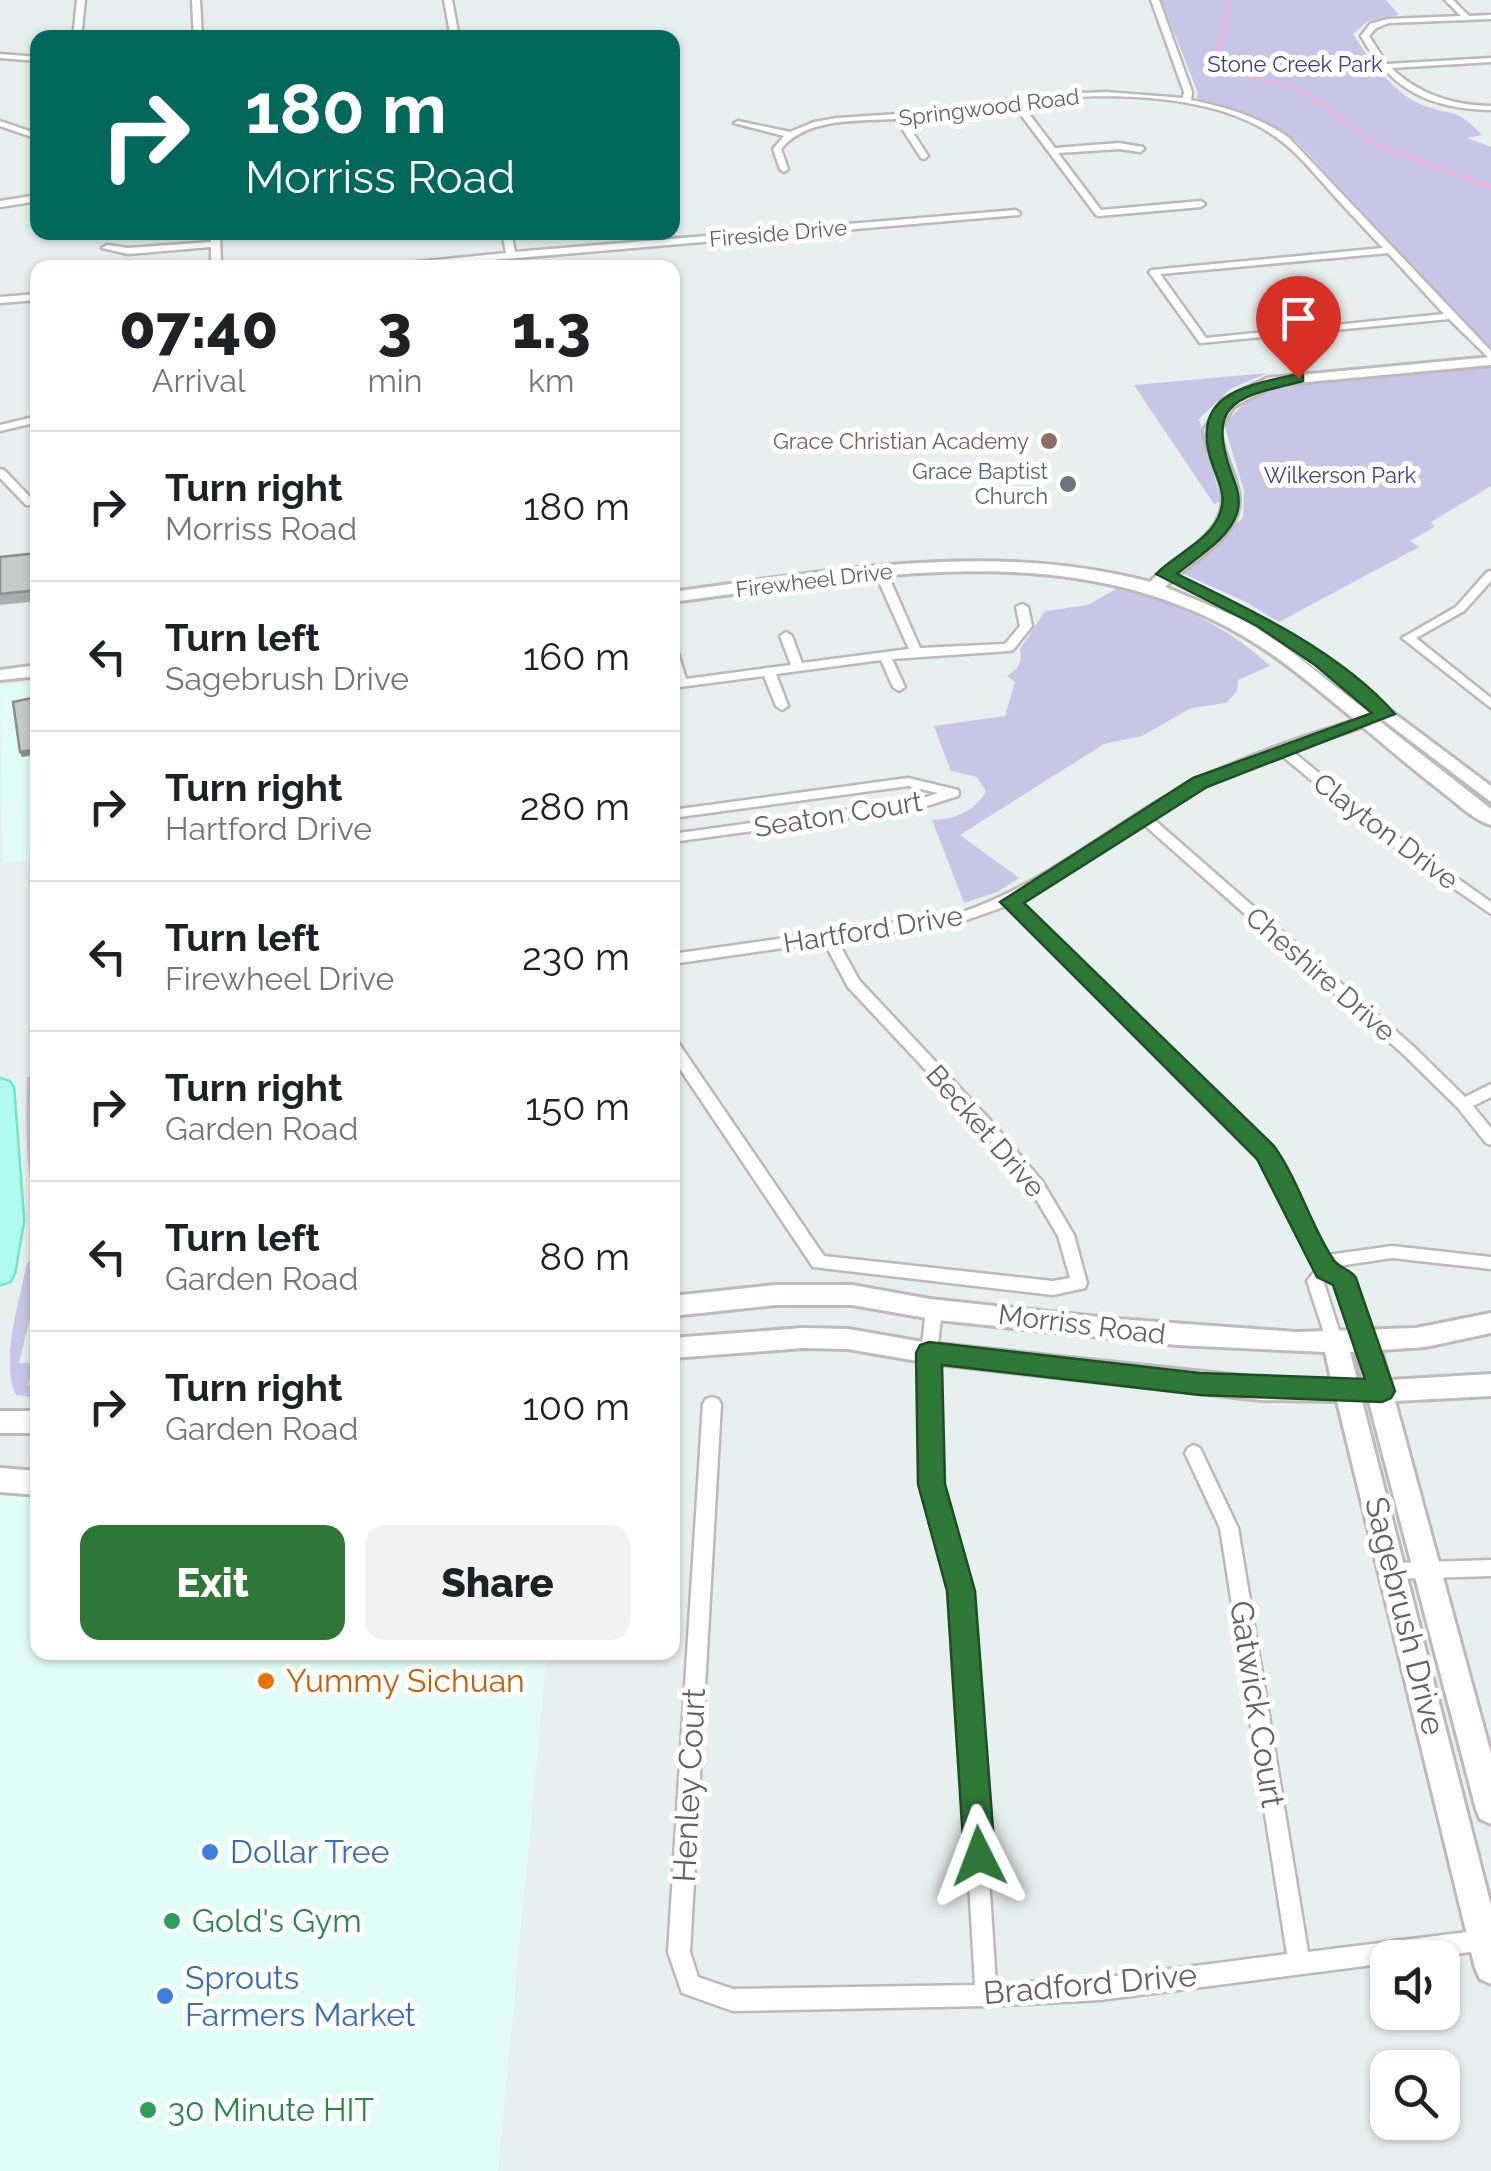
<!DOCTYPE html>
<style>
:root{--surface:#fff;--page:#f2f2f2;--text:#202124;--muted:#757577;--line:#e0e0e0;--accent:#2d7837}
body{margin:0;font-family:Raleway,sans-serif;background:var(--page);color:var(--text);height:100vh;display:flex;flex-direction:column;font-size:38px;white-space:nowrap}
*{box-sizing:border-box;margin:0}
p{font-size:32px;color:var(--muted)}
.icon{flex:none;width:55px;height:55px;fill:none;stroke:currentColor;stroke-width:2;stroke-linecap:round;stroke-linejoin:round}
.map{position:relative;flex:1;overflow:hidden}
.sheet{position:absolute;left:30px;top:260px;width:650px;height:1400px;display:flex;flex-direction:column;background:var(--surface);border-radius:20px;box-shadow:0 2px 8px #0004}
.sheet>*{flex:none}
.hud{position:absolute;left:30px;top:30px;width:650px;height:210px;border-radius:20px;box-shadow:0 2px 8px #0004;background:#00695c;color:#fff;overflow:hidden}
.tools{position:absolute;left:1370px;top:1940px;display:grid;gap:20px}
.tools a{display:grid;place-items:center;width:90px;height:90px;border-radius:20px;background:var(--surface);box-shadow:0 2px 8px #0004;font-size:50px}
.pin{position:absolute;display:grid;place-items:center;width:85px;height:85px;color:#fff;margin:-102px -42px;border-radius:50% 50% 50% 0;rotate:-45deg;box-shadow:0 0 10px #0007}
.pin .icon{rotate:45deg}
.me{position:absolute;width:110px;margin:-55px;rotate:357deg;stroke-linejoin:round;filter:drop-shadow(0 0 8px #0008)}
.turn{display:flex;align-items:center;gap:35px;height:210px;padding:0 50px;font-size:45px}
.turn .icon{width:130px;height:130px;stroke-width:2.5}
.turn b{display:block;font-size:70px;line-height:85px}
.eta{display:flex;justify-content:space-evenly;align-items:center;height:170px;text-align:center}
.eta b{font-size:60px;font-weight:800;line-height:70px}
.cta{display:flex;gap:20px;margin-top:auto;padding:20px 50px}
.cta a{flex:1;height:115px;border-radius:20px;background:var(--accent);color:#fff;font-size:40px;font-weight:800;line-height:115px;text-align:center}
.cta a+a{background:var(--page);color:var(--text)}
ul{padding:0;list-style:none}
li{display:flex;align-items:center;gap:30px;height:150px;padding:0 50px;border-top:2px solid var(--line)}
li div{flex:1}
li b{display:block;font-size:38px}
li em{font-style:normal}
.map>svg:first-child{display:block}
</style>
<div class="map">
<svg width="1491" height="2171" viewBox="0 0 1491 2171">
<rect width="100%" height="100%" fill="#e8f0ef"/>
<g fill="#e1fdf7">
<polygon points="37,681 37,859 3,864 0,686"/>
<polygon points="0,1495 37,1495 38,1652 547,1653 498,2171 0,2171"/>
</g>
<g fill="#c7c6e6">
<path d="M1161 0H1386L1399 15 1368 21 1353 34C1368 58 1393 92 1420 104 1453 118 1454 105 1482 135L1467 138 1491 147V349L1295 140 1265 121 1196 100 1198 93Z"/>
<polygon points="1491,365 1491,486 1431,522 1434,527 1410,541 1419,547 1279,622 1246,602 1177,571 1243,518 1244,491 1224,424 1256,392 1282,386"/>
<polygon points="1268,373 1230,389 1199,419 1221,501 1214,504 1134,385"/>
<path d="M1118 588C1175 602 1226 625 1270 666L1238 680 1237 691 1226 703 1191 708 1142 736 1104 744 960 835 1019 878 997 892 964 903 932 820C955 819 974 812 986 791L977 777 951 771 934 726 1005 716 1015 682 1007 676C1019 668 1023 663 1020 649L1045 611 1088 605Z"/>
<path d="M37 1075H38L37 1202C24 1180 26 1105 27 1077Z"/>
<path d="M34 1255 37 1256V1289L19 1363H36L28 1385 37 1386V1398L16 1395C0 1360 19 1305 26 1266Z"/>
</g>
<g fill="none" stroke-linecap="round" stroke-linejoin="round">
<polyline stroke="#fbaed7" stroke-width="2.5" points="1230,0 1218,50 1229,71 1304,91 1375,144 1491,187"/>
<g stroke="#beb8ba" stroke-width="5">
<g id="street">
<polygon points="77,0 85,0 81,38 73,38"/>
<polygon points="192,0 200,0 202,38 194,38"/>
<polygon points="444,0 452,0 459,38 451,38"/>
<path d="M1151 0H1159L1192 92 1191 100C1226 107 1260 117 1289 138L1491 351V360L1449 319 1200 343 1149 272 1151 270 1383 248C1365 229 1347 210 1330 191 1313 172 1297 152 1276 137 1211 90 1095 92 1020 102L1055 148 1119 143 1143 147 1144 149 1140 152 1119 149 1058 153 1101 210 1201 201 1205 204 1201 207 1099 216 1096 215 1012 103 904 119 928 156 924 159 921 158 896 119C859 121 807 117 781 149L788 169 784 172 780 169 773 149 784 136 734 123 738 121 790 132 814 122 837 118 929 112 1036 95 1106 92 1183 98 1184 92ZM1388 253 1444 314 1206 338 1160 274Z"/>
<path d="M1445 0H1453L1469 16 1491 15V19L1389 23 1376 28 1369 36 1387 64 1491 58V62L1391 68C1420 95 1452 105 1491 106V110C1430 109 1391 90 1361 36L1370 24 1388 19 1461 16Z"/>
<polygon points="0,54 38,57 38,61 0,58"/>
<polygon points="0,121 38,134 38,139 0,126"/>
<polygon points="38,195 38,201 0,207 0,201"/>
<polygon points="1016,210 1020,213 1019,215 400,268 357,268 506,253 502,232 511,232 515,252"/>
<polygon points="210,232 220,232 221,268 211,268 211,247 128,254 102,248 107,245 128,248 211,242"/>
<polygon points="38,294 38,300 0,303 0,297"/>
<polygon points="38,416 38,422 0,431 0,425"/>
<polygon points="0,469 4,470 33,500 38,500 38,506 26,505 0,478"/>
<polygon points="881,570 887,573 920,648 1005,644 1020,626 1016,607 1022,604 1028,607 1032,626 1013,650 1009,651 892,659 905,687 899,691 893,687 881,660 776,674 788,706 782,710 776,706 764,676 672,688 672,650 678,653 686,679 791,665 780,636 786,632 792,636 802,663 909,649 875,573"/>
<polygon points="1491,571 1491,581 1464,611 1416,638 1491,698 1491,708 1402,638 1456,607 1487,572"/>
<path d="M1386 711 1392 715 1390 718 1292 751 1391 832 1491 902V914L1381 838 1281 755 1203 787 1151 817 1414 1047 1465 1097 1491 1084V1097L1473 1106 1491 1128V1145L1486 1143 1458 1108 1404 1055 1142 823 1051 883 1017 901 1270 1149 1328 1255 1392 1246 1491 1257V1269L1392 1258 1338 1266 1352 1279 1374 1342 1372 1347 1366 1349 1360 1347 1337 1283 1329 1277 1324 1283 1343 1343 1341 1348 1335 1350 1329 1348 1307 1281 1318 1267 1260 1157 1006 906 961 922 837 940 859 980 990 1120 1042 1181 1074 1235 1087 1283 1085 1288 1053 1295 813 1267 672 1057V1040L677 1041 824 1256 1053 1281 1070 1278 1058 1236 1030 1189 980 1128 848 987 824 942 672 964V954L960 913C1037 887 1097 837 1165 797 1233 758 1311 733 1386 711Z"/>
<polygon points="908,778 958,790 959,793 958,796 920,808 672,842 672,834 918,800 938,793 908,786 672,818 672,810"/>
<polygon points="934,1303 940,1305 942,1310 937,1353 941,1484 970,1591 996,1984 1100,1978 1287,1954 1220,1528 1185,1453 1188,1448 1194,1445 1200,1448 1238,1528 1308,1952 1491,1929 1491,1949 1428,1958 1388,1958 1388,1963 1100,2000 986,2006 733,2011 682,1993 668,1952 703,1404 706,1399 712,1397 718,1399 721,1404 690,1952 698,1977 733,1989 975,1985 952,1591 923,1484 921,1353 926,1310 928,1305"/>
<polygon points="1491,1560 1491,1576 1393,1579 1386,1577 1384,1571 1386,1565 1393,1563"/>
</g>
</g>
<g stroke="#c0b9bc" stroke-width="6">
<g id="secondary">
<path d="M1491 357V365L1275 385 1233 407 1220 430C1222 452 1234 470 1238 491 1247 536 1191 560 1165 587L1244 620 1284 646 1491 809V825C1473 820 1456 802 1441 791 1389 751 1341 706 1288 666 1104 526 884 575 672 602V592C831 571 992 540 1150 582 1175 557 1229 534 1222 492 1219 471 1206 452 1204 430L1222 400 1268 378Z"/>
<polygon points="1288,634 1491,786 1491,802 1282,643 1279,639"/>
<polygon points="38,665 38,676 0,680 0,670"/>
<path d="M775 1285H852L930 1299 1117 1319 1296 1332 1416 1328 1491 1313V1333L1425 1347 1381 1350 1389 1380 1491 1374V1396L1395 1401 1491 1754V1824L1480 1819 1476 1809 1369 1402 1362 1401 1491 1906V1984L1480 1979 1475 1968 1337 1401 1261 1400 929 1363 848 1349 803 1348 672 1358V1338L803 1328 848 1329 929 1343 1261 1378 1331 1379 1325 1352 1177 1345 938 1320 852 1305H775L672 1316V1296ZM1350 1352H1356L1363 1380H1357Z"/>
<rect x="0" y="1411" width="38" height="22"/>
<polygon points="0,1468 38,1471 38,1495 0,1492"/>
</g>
</g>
<g stroke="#66ebc9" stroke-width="5">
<polygon id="primary" points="0,1079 9,1082 13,1088 23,1221 14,1273 10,1281 0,1284"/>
</g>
<use href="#street" fill="#fff" fill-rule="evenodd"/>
<use href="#secondary" fill="#fff" fill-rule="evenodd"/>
<use href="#primary" fill="#b2fbf1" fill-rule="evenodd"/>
</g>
<polygon fill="#a9afae" points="38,553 38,601 0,605 0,557"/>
<polygon fill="#898f8d" points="38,749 38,754 22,757 20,752"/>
<g fill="#c4ccca" stroke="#898f8d" stroke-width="2.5">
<polygon points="38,553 38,590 0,594 0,557"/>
<polygon points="32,698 38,734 38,749 20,752 13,702"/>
</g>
<path fill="#2d7837" stroke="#1d4e24" stroke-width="2.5" d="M1298 374 1303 375V381C1240 397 1204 399 1232 475 1237 488 1241 499 1237 513 1229 539 1197 557 1177 574 1250 609 1341 652 1395 714L1207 787 1024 903 1274 1146C1299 1181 1310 1224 1333 1259 1339 1269 1350 1268 1356 1278L1395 1391 1391 1398 1382 1402 1200 1395 942 1365 945 1484 975 1591 995 1856 990 1866 979 1871 968 1866 964 1856 947 1591 918 1484 916 1353 920 1345 929 1342 1200 1373 1365 1379 1333 1285 1317 1277 1257 1159 1000 902 1193 778 1372 713 1315 665 1257 626 1156 574C1175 554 1214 539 1221 510 1226 495 1218 480 1213 466 1187 395 1243 386 1298 374Z"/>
<circle fill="#8d6e63" stroke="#fff" stroke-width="4" cx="1049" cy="441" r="10"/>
<circle fill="#6b7280" stroke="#fff" stroke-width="4" cx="1068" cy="484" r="10"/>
<circle fill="#e8710a" stroke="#fff" stroke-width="4" cx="266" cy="1681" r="10"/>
<g fill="#3f7fe0" stroke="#fff" stroke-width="4">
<circle cx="210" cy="1852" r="10"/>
<circle cx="165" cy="1996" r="10"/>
</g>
<g fill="#2e9e5b" stroke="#fff" stroke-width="4">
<circle cx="172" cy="1921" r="10"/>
<circle cx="148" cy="2110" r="10"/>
</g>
<g text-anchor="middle" stroke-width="10" stroke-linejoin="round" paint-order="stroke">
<g font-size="22" fill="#413c8a" stroke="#fff">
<text x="1295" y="72">Stone Creek Park</text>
<text x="1340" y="483">Wilkerson Park</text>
</g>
<g font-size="22" fill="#675f63" stroke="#fff">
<text transform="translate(989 107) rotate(-7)" y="8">Springwood Road</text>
<text transform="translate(778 233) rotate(-5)" y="8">Fireside Drive</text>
<text transform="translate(814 580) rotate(-7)" y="8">Firewheel Drive</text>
</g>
<g font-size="22" fill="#785e54" stroke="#fff" text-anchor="end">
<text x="1029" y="449">Grace Christian Academy</text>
</g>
<g font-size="22" fill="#5b616d" stroke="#fff" text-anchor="end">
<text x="1048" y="479">Grace Baptist<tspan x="1048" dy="25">Church</tspan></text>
</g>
<g font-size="28" fill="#675f63" stroke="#fff">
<text transform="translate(838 814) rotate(-9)" y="10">Seaton Court</text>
<text transform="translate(1386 831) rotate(37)" y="10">Clayton Drive</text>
<text transform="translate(873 929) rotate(-9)" y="10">Hartford Drive</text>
<text transform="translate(1321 974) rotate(41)" y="10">Cheshire Drive</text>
<text transform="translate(986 1131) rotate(49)" y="10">Becket Drive</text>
<text transform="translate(1082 1324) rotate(7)" y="10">Morriss Road</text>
</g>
<g font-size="32" fill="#675f63" stroke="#fff">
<text transform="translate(1405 1616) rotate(76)" y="11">Sagebrush Drive</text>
<text transform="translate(1257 1704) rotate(81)" y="11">Gatwick Court</text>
<text transform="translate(689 1785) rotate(-87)" y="11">Henley Court</text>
<text transform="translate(1090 1984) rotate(-5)" y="11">Bradford Drive</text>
</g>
<g font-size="32" fill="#c56008" stroke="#fff" text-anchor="start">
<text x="286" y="1692">Yummy Sichuan</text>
</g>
<g font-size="32" fill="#366cbe" stroke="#fff" text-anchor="start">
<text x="230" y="1863">Dollar Tree</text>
<text x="185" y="1989">Sprouts<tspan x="185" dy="37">Farmers Market</tspan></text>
</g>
<g font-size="32" fill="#27864d" stroke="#fff" text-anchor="start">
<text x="192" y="1932">Gold's Gym</text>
<text x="168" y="2121">30 Minute HIT</text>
</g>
</g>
</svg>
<div class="tools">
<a><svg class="icon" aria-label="sound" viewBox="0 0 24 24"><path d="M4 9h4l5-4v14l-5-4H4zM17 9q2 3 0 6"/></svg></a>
<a><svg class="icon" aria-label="search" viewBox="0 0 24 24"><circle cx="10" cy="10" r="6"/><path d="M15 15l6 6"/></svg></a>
</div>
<div class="pin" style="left:1298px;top:378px;background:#d93025"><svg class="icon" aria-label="arrive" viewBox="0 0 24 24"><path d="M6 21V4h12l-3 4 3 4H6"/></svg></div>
<svg class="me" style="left:979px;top:1856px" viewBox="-20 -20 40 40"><path d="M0-17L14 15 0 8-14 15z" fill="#2d7837" stroke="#fff" stroke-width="4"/></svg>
<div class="hud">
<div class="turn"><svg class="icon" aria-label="right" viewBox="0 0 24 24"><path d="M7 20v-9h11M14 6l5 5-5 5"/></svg><div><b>180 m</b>Morriss Road</div></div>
</div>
<section class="sheet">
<div class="eta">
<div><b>07:40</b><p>Arrival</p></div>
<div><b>3</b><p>min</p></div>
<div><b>1.3</b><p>km</p></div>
</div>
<ul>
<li><svg class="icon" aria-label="right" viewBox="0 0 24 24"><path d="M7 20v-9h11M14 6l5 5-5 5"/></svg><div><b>Turn right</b><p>Morriss Road</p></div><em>180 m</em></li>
<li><svg class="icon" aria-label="left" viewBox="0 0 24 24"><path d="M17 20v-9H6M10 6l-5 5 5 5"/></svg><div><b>Turn left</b><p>Sagebrush Drive</p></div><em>160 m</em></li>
<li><svg class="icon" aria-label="right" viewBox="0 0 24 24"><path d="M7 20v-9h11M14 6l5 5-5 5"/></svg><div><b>Turn right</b><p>Hartford Drive</p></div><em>280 m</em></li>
<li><svg class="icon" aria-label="left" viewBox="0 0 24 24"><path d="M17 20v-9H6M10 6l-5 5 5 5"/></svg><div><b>Turn left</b><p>Firewheel Drive</p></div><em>230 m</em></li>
<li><svg class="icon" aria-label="right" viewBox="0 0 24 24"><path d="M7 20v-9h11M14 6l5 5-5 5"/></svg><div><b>Turn right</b><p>Garden Road</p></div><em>150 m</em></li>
<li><svg class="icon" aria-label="left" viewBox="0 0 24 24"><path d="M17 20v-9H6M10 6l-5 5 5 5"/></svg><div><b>Turn left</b><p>Garden Road</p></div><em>80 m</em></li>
<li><svg class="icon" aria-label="right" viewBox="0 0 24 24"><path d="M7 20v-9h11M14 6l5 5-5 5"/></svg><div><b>Turn right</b><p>Garden Road</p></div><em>100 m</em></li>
</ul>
<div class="cta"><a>Exit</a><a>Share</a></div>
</section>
</div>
